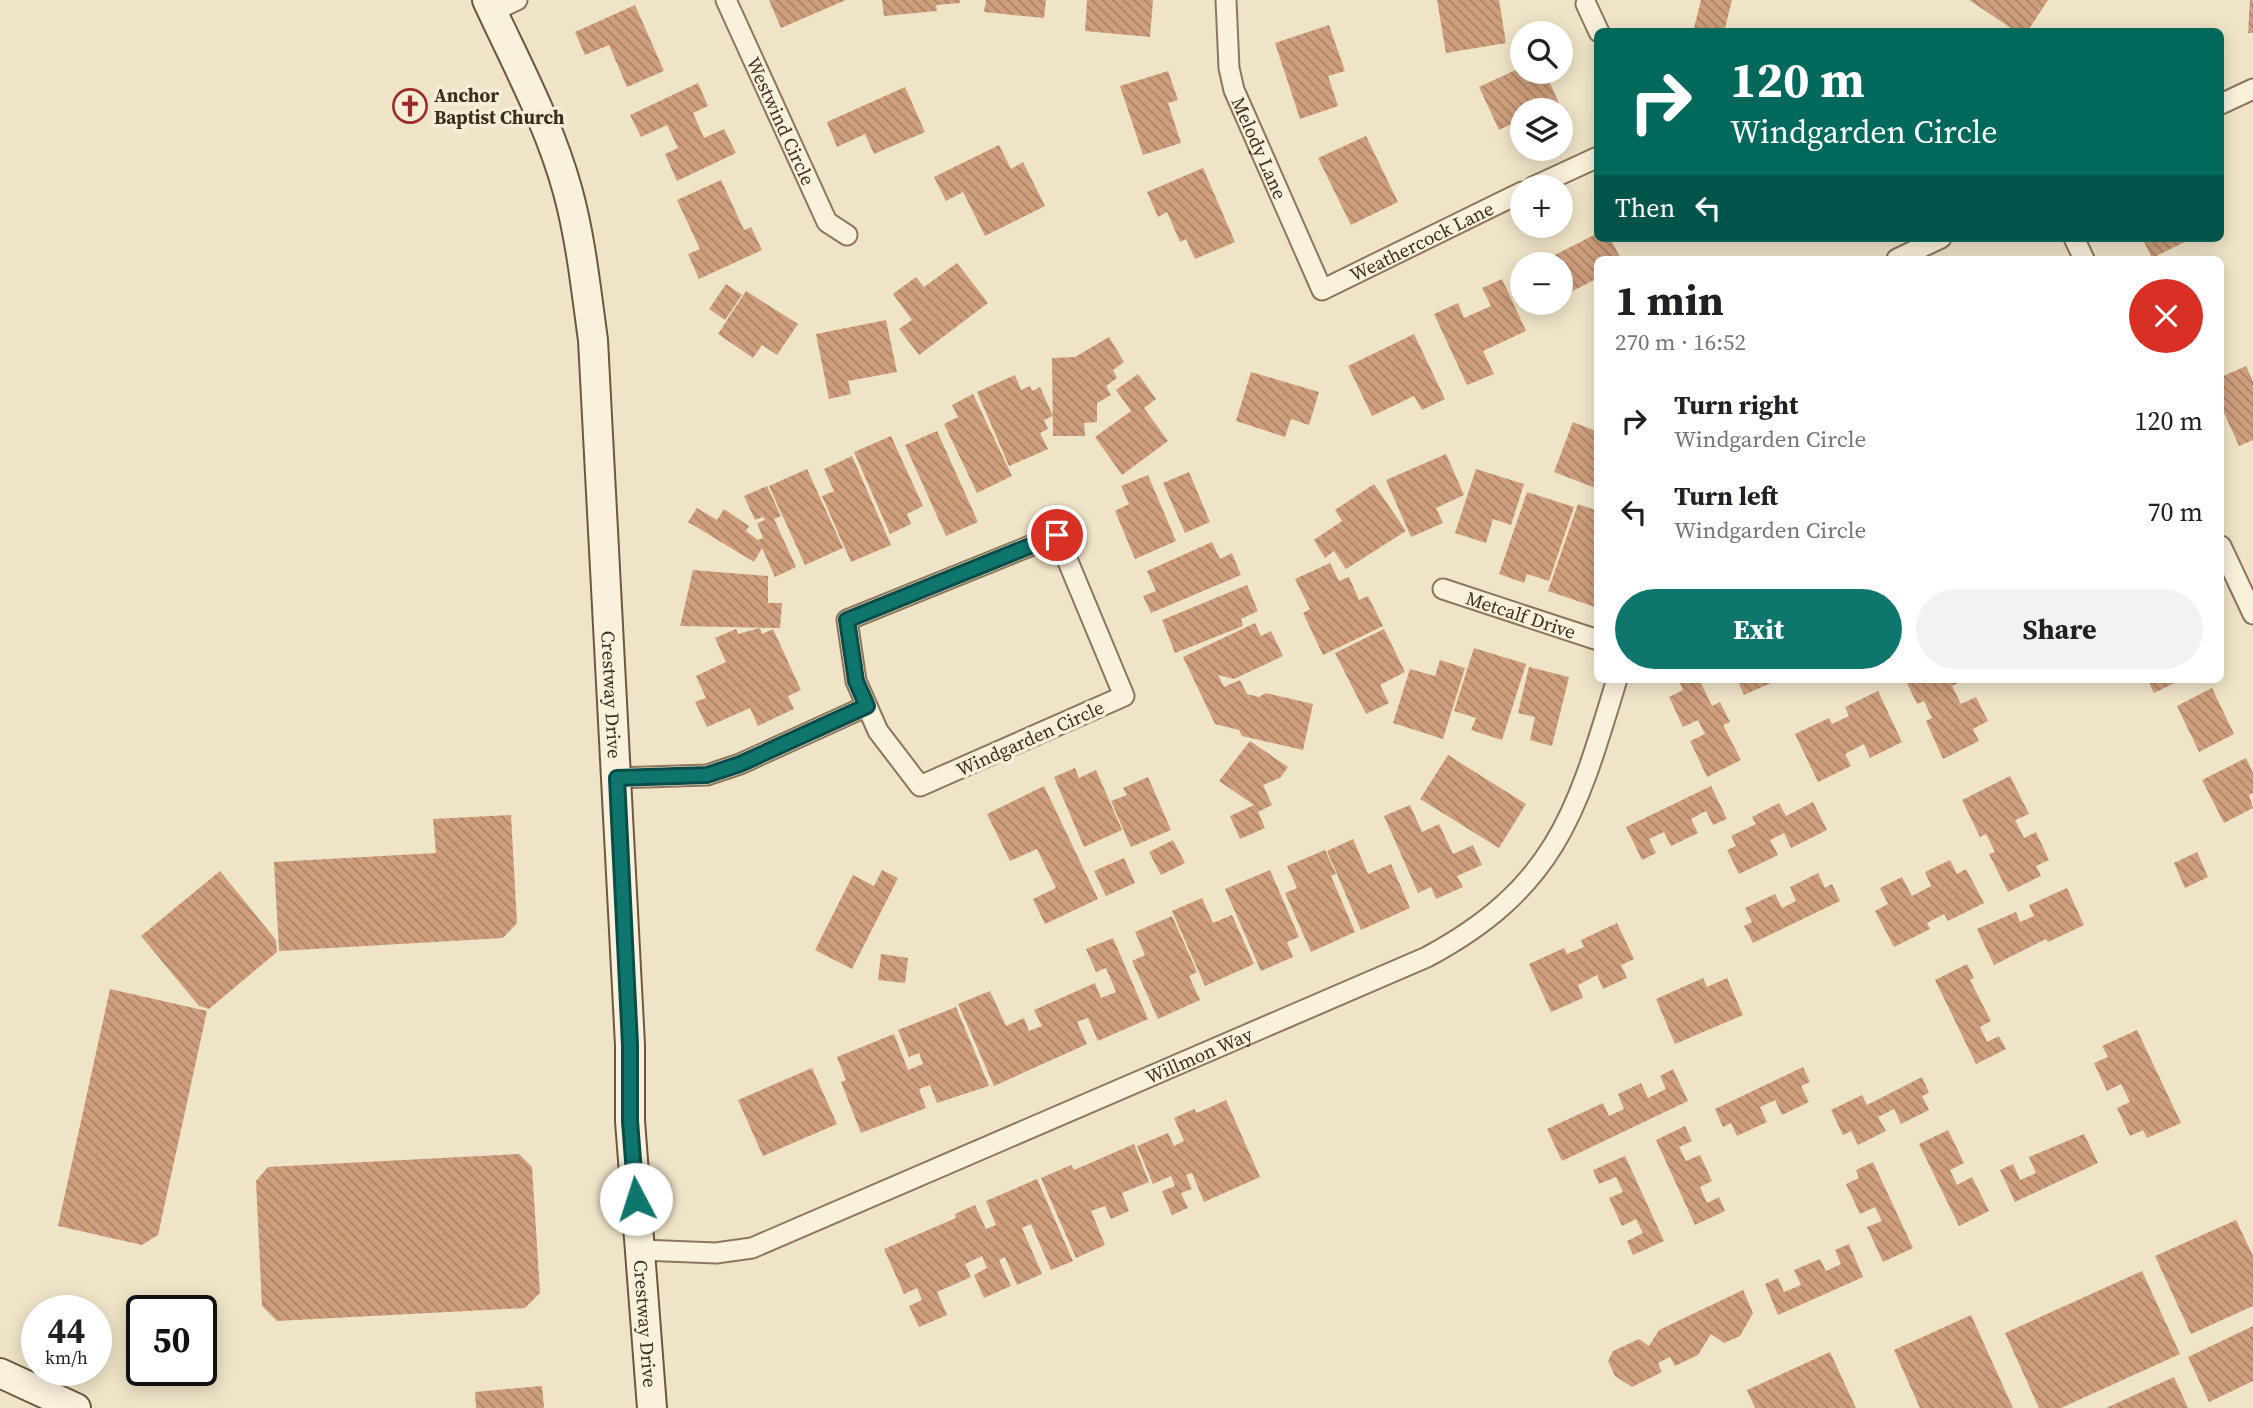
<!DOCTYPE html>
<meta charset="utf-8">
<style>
:root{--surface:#fff;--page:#f2f2f2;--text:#202124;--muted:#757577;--accent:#0f766e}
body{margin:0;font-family:"Source Serif 4",serif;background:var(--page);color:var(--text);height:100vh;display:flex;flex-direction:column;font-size:26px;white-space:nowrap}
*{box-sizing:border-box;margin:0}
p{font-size:23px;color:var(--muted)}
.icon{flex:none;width:38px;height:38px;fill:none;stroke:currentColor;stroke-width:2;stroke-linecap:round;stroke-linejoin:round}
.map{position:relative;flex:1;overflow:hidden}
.side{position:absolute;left:1594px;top:256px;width:630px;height:427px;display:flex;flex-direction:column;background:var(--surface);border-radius:10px;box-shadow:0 4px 18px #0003}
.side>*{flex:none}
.guide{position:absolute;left:1594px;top:28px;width:630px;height:214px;border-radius:10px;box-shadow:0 4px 18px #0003;background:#00695c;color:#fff;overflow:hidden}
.fabs{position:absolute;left:1510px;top:21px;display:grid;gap:14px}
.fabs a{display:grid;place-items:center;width:63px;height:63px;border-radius:50%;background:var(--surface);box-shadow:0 4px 18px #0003;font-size:35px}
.speed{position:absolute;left:21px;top:1295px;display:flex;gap:14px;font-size:35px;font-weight:700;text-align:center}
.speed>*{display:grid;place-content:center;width:91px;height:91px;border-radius:50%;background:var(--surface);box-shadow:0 4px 18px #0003;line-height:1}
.speed small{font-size:18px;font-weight:400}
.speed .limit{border:4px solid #111;border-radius:10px;background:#fff;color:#111}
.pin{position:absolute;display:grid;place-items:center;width:60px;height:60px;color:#fff;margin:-30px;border:4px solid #fff;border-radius:50%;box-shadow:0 2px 7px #0007}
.me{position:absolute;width:77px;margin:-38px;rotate:355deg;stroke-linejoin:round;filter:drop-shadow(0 0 5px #0008)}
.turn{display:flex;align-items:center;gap:24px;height:147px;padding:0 21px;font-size:32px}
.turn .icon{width:91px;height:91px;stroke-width:2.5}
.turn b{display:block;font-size:49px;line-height:60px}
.then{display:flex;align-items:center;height:66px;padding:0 21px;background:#0003;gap:14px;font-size:26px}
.round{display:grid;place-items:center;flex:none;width:74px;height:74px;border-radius:37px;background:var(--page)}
.overview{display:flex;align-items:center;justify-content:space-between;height:119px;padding:0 21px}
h1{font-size:42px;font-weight:700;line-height:52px}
.action{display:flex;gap:14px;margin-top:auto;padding:14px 21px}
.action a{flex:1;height:80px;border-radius:42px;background:var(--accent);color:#fff;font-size:28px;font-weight:700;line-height:80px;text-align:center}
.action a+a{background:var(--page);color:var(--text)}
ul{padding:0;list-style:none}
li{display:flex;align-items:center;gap:21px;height:91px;padding:0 21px}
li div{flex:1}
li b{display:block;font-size:26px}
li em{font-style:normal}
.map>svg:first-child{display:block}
</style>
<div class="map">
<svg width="2253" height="1408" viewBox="0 0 2253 1408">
<defs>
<pattern id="building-back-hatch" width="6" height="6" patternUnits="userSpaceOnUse" patternTransform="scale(1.75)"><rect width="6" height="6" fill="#cf9f7d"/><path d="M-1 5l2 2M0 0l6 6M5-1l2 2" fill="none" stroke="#a98266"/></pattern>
</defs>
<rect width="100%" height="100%" fill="#f0e4c8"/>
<g fill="url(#building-back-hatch)">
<polygon points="769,0 846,0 781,28"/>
<polygon points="882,0 960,0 960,3 936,5 937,11 884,16"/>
<polygon points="986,0 1046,0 1044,18 984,12"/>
<polygon points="1087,0 1153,0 1150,37 1085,31"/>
<polygon points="1437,0 1499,0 1506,43 1446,53"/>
<polygon points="1701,0 1732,0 1724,32 1694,28"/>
<polygon points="1969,0 2048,0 2027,32 2017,32"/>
<polygon points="2250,0 2253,0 2253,33 2248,33"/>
<polygon points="635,5 664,71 627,87 609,45 585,55 575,32"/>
<polygon points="1329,25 1345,71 1328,76 1338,106 1300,119 1275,43"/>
<polygon points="1522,67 1522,72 1545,72 1571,130 1561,134 1561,110 1522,110 1522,119 1499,130 1479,87"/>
<polygon points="1168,71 1178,100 1168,103 1181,143 1143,155 1120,86"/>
<polygon points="698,83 708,106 693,113 704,138 724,129 736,153 677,181 665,154 678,148 667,125 641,137 630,115"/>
<polygon points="905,87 925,132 874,154 865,134 837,147 827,122"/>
<polygon points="1366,136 1398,202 1351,225 1318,158"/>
<polygon points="999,145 1011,169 1023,162 1045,206 985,236 963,192 946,201 934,177"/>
<polygon points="1203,168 1235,242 1195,259 1186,239 1180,242 1167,212 1158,217 1147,192"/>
<polygon points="721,180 744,230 751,227 762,250 699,279 688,254 700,249 677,200"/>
<polygon points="1598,233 1598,238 1610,238 1621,259 1598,259 1598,278 1561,297 1561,264 1537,264"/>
<polygon points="2142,238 2193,238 2152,258"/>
<polygon points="957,263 988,303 919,355 899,329 912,320 893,294 916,277 924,287"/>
<polygon points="1502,279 1526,331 1483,351 1494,374 1467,385 1434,314 1458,303 1464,318 1491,306 1482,288"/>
<polygon points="726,284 742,295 725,320 709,309"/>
<polygon points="746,291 798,324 777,355 762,345 753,358 718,334"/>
<polygon points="886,320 897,372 848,381 851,394 829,399 816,334"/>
<polygon points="1414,334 1445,399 1422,410 1414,396 1372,416 1348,366"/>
<polygon points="1109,337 1124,362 1113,370 1117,378 1106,386 1111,395 1097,403 1097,422 1084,423 1085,436 1053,436 1052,358 1075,357"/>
<polygon points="2246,366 2253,381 2253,440 2239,446 2221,406 2221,377"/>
<polygon points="1251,372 1319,392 1309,425 1291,419 1285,437 1236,421"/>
<polygon points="1138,374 1156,399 1144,408 1168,441 1122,475 1095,437 1131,411 1116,390"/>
<polygon points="1015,375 1021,390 1030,386 1032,391 1040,387 1053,416 1044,420 1048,429 1040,433 1048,449 1009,466 977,392"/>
<polygon points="973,394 1012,476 977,493 944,424 958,417 952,405"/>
<polygon points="1573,422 1598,432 1598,489 1554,472"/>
<polygon points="937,431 978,522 946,536 905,445"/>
<polygon points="891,436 923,506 907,514 911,524 890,534 854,452"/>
<polygon points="1446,454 1464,495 1436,508 1443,523 1411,537 1386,480"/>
<polygon points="852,456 891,545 851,562 822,496 834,491 824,469"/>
<polygon points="807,469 843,548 805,565 769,486"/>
<polygon points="1476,469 1524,484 1511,525 1493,519 1486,543 1455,533"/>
<polygon points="1189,472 1210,522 1185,533 1163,483"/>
<polygon points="1148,475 1176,541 1135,559 1115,511 1129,504 1121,486"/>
<polygon points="1374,484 1406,531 1346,569 1334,551 1325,558 1314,540 1342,521 1335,510"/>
<polygon points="767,486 781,516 774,519 796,567 775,577 762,548 754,562 688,522 697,508 717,520 724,509 749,526 746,531 758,540 763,538 757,523 765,520 763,517 755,520 744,496"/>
<polygon points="1527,492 1574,507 1549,581 1527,574 1524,583 1499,574"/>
<polygon points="1578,504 1598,511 1595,607 1548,591"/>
<polygon points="1212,542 1220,559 1232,553 1241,575 1151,613 1143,596 1156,591 1147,571"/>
<polygon points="1330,563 1339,581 1349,577 1359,600 1368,596 1383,626 1323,655 1303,613 1310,609 1295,579"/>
<polygon points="693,570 768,576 768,603 782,603 780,628 680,626"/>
<polygon points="1247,585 1258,611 1241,619 1243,626 1175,653 1162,620"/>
<polygon points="1255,623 1261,636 1271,631 1283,656 1234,679 1218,675 1224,687 1240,680 1247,694 1259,697 1266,693 1313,704 1303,750 1242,736 1239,730 1215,724 1183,657"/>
<polygon points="760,628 762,634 773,629 801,690 788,696 794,709 758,726 750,708 707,727 695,702 706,698 696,676 726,662 715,638 736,629 738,634"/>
<polygon points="1384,629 1405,672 1380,685 1389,703 1366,714 1335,653"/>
<polygon points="1474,648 1526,664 1502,740 1471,730 1476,718 1454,711"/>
<polygon points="1440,660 1465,668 1443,739 1393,723 1410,669 1435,676"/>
<polygon points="1529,667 1569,677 1552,746 1530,740 1535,717 1518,713"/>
<polygon points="1688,679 1699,679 1712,706 1720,702 1730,722 1723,725 1741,760 1707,777 1690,741 1705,734 1698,720 1683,727 1669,697 1683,690 1680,683"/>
<polygon points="1737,679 1780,679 1744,695"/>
<polygon points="1905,679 1967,679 1952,686 1961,704 1976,697 1988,721 1973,729 1979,741 1943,759 1926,721 1932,718 1924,701 1917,704"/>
<polygon points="2147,679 2183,679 2154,693"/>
<polygon points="2212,688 2234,734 2199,752 2177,706"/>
<polygon points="1878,691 1902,742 1870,758 1864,744 1845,754 1851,766 1818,782 1795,734 1829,718 1832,724 1849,716 1845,707"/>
<polygon points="1250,741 1288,767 1280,778 1263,785 1272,805 1258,812 1265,828 1240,839 1230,816 1254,805 1219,781"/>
<polygon points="1448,755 1526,804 1499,848 1420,799"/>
<polygon points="2246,758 2253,773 2253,793 2249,795 2253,808 2224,823 2202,780"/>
<polygon points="1075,768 1079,778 1096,770 1122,830 1084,847 1054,777"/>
<polygon points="2010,776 2029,814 2015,820 2024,838 2036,832 2049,860 2036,866 2041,876 2008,892 1989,854 1995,852 1986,834 1980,837 1962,800"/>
<polygon points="1148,777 1171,830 1131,847 1111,801 1127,795 1123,788"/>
<polygon points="1044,786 1098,899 1045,924 1033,899 1056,888 1037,849 1010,861 987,814"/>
<polygon points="1711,786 1727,819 1713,825 1706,811 1691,819 1698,833 1671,846 1664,832 1649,839 1656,853 1642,860 1626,827"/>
<polygon points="1813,802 1827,830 1791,848 1784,833 1770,840 1778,855 1739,874 1727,850 1736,846 1731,836 1756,824 1752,817 1779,803 1786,816"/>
<polygon points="1410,805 1422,832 1439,824 1453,854 1473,845 1482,865 1457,876 1463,887 1436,899 1431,887 1418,893 1384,816"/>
<polygon points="511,815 517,923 503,938 279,951 274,862 436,853 433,819"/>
<polygon points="1353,839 1368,874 1391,864 1410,908 1361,930 1327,851"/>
<polygon points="1173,840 1185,863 1161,875 1149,852"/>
<polygon points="1325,850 1336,874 1331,876 1355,932 1311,952 1285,893 1297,888 1287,866"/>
<polygon points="2197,852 2208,877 2185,888 2174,863"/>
<polygon points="1124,858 1135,883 1106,896 1094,871"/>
<polygon points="1950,860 1957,874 1966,869 1984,903 1948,921 1944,914 1927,923 1930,929 1894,947 1875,911 1888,904 1880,888 1902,877 1912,896 1931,886 1925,872"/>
<polygon points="882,870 898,878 852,969 815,950 853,875 874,886"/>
<polygon points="1270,870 1299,937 1287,942 1293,957 1261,971 1225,889"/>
<polygon points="220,871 276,940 277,952 209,1009 199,1006 141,936"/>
<polygon points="1818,873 1825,888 1832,884 1840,901 1753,943 1744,926 1752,922 1745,908 1775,894 1782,908 1796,901 1790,887"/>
<polygon points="2067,888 2084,925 2048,942 2046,939 1994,965 1977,929 2016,912 2020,922 2034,916 2029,905"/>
<polygon points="1202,898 1213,923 1232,915 1254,964 1205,986 1172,911"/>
<polygon points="1172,916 1197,972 1189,976 1200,1000 1158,1019 1132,961 1145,955 1135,932"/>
<polygon points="1617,923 1634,959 1621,965 1627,978 1603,989 1597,975 1578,985 1583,998 1551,1012 1529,964 1564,948 1567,954 1584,947 1581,940"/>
<polygon points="1113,938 1148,1019 1098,1041 1088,1018 1077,1022 1087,1044 994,1086 958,1004 990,991 1006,1026 1024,1018 1029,1031 1042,1026 1034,1010 1095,983 1101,998 1116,992 1106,968 1096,972 1086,949"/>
<polygon points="881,954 908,958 905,983 878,980"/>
<polygon points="1967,964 1974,978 1970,980 1991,1021 1980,1027 1987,1042 1999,1036 2006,1049 1976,1064 1935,980"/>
<polygon points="1703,978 1707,987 1727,978 1743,1015 1675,1044 1656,999"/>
<polygon points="110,989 207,1011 158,1235 142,1245 58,1226"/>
<polygon points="956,1007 989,1086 937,1103 930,1085 919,1089 926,1108 861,1133 841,1082 846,1080 837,1057 894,1034 908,1070 923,1064 919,1053 909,1057 898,1030"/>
<polygon points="2137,1030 2181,1123 2147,1138 2143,1130 2130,1136 2117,1108 2130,1102 2121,1084 2107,1091 2094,1063 2108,1057 2102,1046"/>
<polygon points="1803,1067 1810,1082 1801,1086 1809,1102 1782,1115 1775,1100 1760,1107 1767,1122 1737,1136 1731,1123 1723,1127 1715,1109"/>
<polygon points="812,1068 837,1124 763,1156 738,1100"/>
<polygon points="1673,1069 1688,1101 1562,1161 1547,1129 1603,1103 1609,1116 1624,1109 1618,1094 1641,1083 1648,1098 1666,1089 1660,1076"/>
<polygon points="1922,1077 1929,1093 1922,1096 1929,1110 1901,1124 1894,1109 1878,1117 1886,1131 1858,1145 1851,1131 1843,1135 1831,1110 1862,1095 1867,1105"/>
<polygon points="1226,1100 1260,1177 1204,1202 1192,1173 1186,1175 1192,1189 1181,1193 1188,1208 1172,1215 1162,1191 1175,1186 1171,1176 1153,1184 1137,1146 1168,1133 1174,1146 1184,1141 1174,1118 1194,1109 1197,1113"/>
<polygon points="1685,1126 1692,1141 1679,1147 1686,1161 1700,1155 1712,1181 1700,1187 1707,1203 1719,1197 1725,1211 1695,1225 1656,1140"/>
<polygon points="1948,1130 1964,1163 1950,1170 1957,1185 1972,1177 1989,1211 1959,1226 1919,1144"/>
<polygon points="2084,1134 2098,1163 2015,1202 2000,1170 2013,1164 2020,1180 2036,1173 2029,1157"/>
<polygon points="1134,1144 1149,1182 1122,1193 1129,1211 1111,1219 1105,1206 1091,1211 1105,1245 1076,1258 1041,1178 1071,1165 1074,1170"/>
<polygon points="519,1154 532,1167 540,1293 525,1308 277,1321 262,1306 256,1181 268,1167"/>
<polygon points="1625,1156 1664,1241 1633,1255 1627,1241 1643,1233 1636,1219 1622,1226 1609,1198 1623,1192 1616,1177 1599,1184 1593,1170"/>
<polygon points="1873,1162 1913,1248 1883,1262 1867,1227 1882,1221 1875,1207 1860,1214 1846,1184 1859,1178 1856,1170"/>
<polygon points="1037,1179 1073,1261 1051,1270 1031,1224 1022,1228 1042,1274 1017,1285 1005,1257 999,1260 1011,1286 984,1298 974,1275 987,1268 982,1256 965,1264 971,1277 937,1292 947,1315 919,1327 909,1306 922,1300 917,1288 904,1294 884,1249 956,1218 955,1214 975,1205 986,1229 996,1225 986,1201"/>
<polygon points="2236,1220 2253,1256 2253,1306 2191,1334 2155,1256"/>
<polygon points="1849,1244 1863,1277 1778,1315 1765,1284 1778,1278 1784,1292 1801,1285 1794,1270 1820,1259 1826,1271 1841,1264 1835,1250"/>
<polygon points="2142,1271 2180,1354 2061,1408 2039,1408 2005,1333"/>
<polygon points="1743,1290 1753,1313 1740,1336 1724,1343 1711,1334 1698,1355 1675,1366 1670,1357 1658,1363 1662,1372 1632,1387 1615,1376 1608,1361 1613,1351 1639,1339 1649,1346 1659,1330"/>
<polygon points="1971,1315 2013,1408 1920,1408 1894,1350"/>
<polygon points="2253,1326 2253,1381 2209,1402 2188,1357"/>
<polygon points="1830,1352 1856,1408 1755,1408 1747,1390"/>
<polygon points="2174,1377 2188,1408 2106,1408"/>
<polygon points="542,1386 544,1408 476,1408 475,1392"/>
</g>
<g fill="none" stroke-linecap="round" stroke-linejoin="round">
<g stroke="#8d765c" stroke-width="23">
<g id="street">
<path id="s1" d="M726 0 827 222 847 235"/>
<path id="s2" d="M1226 0 1229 68 1234 90 1322 290 1522 192"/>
<polyline points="1586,4 1599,32"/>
<polyline points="492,12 517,0"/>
<polyline points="2221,104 2253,89"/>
<polyline points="1533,187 1598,157"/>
<polyline points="2074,238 2084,259"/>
<polyline points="1897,259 1941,238"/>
<polygon points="1057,535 1124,696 920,786 878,731 856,681 847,620"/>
<polyline points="2221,546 2253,614"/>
<path id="s3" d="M1443 589 1598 640"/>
<polyline points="617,778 707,775 740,764 867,706"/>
<path id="s4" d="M641 1250 716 1253 752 1248 1427 957C1557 887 1577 811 1617 679"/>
</g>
</g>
<g stroke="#6f573f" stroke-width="32">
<g id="secondary">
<path id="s5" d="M487 0C516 63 550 125 568 192 581 240 586 290 593 340L630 1045V1121L652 1408"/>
<polyline points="0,1373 76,1408"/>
</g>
</g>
<use href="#street" stroke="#faf1dc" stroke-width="19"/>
<use href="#secondary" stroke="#faf1dc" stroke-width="28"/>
</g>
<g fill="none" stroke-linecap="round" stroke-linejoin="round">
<g stroke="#0a4d48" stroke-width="18">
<polyline id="route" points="636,1199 630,1121 630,1045 617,778 707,775 740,764 867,706 856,681 847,620 1057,535"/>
</g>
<use href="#route" stroke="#0f766e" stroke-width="12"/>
</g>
<defs>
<g id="church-ring" transform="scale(1.75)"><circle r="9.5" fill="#f7eed8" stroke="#9e2a2b" stroke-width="1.5"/><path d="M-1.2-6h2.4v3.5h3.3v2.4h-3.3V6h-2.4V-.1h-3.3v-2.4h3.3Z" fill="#9e2a2b"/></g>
</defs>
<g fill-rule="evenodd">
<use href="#church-ring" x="410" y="106"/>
</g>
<g text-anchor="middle" stroke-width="7" stroke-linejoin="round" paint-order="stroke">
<g font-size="19" font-weight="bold" fill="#3d2e20" stroke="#f7eed8" text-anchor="start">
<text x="434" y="102">Anchor<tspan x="434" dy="22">Baptist Church</tspan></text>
</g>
<g font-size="19" fill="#3d2e20" stroke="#f7eed8">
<text dy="7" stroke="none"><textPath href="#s1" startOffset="133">Westwind Circle</textPath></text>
<text dy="7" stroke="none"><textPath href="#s2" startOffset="154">Melody Lane</textPath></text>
<text dy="7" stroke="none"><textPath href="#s2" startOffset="420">Weathercock Lane</textPath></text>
<text dy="7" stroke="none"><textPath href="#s3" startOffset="82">Metcalf Drive</textPath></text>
<text dy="7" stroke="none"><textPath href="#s5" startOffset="714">Crestway Drive</textPath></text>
<text transform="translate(1030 738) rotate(-24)" y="7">Windgarden Circle</text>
<text dy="7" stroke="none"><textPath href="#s4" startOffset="598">Willmon Way</textPath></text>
<text dy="7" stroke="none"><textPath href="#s5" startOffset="1344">Crestway Drive</textPath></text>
</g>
</g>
</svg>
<div class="fabs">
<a><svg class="icon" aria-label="search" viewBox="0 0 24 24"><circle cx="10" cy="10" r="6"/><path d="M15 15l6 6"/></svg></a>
<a><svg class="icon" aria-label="layers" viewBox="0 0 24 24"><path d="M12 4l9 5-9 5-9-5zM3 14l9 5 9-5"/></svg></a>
<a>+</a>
<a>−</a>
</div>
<div class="speed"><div>44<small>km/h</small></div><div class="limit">50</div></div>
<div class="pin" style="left:1057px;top:535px;background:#d93025"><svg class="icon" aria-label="arrive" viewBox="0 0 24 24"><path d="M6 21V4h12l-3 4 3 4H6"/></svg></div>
<svg class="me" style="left:636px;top:1199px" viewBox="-20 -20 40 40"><circle r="19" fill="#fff"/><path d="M0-13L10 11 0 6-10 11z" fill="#0f766e"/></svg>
<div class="guide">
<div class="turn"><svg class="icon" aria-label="right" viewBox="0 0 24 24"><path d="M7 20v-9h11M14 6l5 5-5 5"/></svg><div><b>120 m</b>Windgarden Circle</div></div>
<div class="then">Then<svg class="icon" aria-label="left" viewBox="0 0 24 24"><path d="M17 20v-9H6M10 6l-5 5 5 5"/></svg></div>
</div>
<section class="side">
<div class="overview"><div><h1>1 min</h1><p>270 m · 16:52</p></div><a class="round" style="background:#d93025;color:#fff"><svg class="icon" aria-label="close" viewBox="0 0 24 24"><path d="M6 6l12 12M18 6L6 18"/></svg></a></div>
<ul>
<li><svg class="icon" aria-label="right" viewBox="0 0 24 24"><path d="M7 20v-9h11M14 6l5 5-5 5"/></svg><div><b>Turn right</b><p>Windgarden Circle</p></div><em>120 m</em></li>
<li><svg class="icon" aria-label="left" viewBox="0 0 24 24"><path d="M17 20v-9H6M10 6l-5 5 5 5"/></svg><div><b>Turn left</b><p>Windgarden Circle</p></div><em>70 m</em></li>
</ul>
<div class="action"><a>Exit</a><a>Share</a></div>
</section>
</div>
